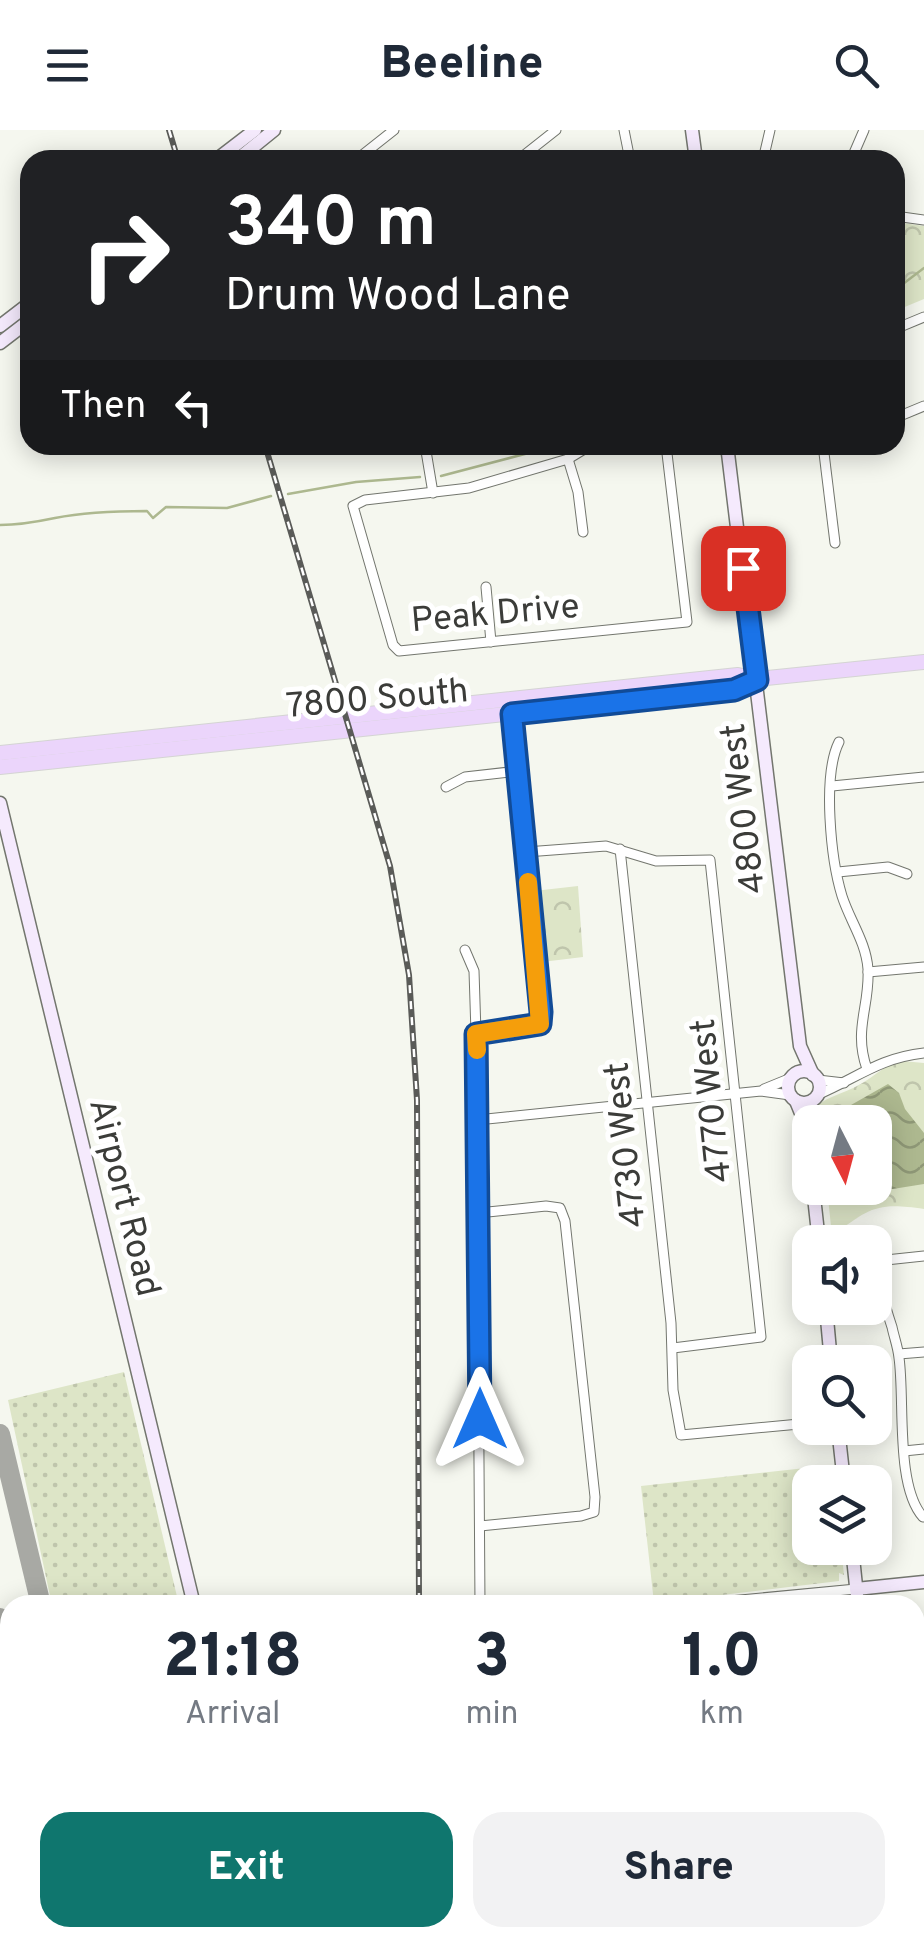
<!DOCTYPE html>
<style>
:root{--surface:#fff;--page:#f2f2f3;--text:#1f2937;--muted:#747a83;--accent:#0f766e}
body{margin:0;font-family:Overpass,sans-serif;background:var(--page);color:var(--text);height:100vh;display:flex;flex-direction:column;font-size:38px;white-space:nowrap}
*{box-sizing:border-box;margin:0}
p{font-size:32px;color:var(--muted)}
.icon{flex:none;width:55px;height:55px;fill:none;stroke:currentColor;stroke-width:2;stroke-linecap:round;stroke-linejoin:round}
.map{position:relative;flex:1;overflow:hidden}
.panel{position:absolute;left:0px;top:1465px;width:925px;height:352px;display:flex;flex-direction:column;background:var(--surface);border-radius:30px 30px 0 0;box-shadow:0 5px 25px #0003}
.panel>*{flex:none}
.top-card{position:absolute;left:20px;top:20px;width:885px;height:305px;border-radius:30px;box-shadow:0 5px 25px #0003;background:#202124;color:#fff;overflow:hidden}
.needle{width:65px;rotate:174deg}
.controls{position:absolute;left:792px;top:975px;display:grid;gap:20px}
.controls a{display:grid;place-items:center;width:100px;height:100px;border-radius:20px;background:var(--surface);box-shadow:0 5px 25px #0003;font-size:50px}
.pin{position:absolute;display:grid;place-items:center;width:85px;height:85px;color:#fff;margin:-42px;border-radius:20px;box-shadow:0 5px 15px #0006}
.me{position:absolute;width:110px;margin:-55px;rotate:0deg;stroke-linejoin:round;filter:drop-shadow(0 0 8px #0008)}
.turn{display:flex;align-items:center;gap:35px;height:210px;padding:0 40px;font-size:45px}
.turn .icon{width:130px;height:130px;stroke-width:2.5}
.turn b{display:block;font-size:70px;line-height:85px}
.then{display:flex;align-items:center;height:95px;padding:0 40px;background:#0003;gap:20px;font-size:38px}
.eta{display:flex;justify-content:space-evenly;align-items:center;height:170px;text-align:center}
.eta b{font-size:60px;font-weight:800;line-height:70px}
.primary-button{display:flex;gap:20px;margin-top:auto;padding:20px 40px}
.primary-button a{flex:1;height:115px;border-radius:30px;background:var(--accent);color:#fff;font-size:40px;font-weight:800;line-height:115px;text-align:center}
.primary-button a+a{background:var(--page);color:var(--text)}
header{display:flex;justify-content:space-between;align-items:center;height:130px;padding:0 40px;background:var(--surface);font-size:45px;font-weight:800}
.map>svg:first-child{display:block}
</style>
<header><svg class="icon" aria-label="menu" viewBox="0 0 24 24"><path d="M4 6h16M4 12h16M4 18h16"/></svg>Beeline<svg class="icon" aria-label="search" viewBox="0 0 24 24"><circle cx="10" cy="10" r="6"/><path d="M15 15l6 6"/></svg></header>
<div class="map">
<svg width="924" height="1817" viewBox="0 0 924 1817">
<defs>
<pattern id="grass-dots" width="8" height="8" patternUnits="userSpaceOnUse" patternTransform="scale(2.5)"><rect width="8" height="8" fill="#dde5c7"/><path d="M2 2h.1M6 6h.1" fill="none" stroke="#bfc5ac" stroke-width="1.8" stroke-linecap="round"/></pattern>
<pattern id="park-crowns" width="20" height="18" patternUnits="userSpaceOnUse" patternTransform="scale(2.5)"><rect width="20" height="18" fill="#dde5c7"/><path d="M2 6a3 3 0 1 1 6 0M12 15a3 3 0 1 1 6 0" fill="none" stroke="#bfc5ac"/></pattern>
<pattern id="water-waves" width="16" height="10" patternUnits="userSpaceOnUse" patternTransform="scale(2.5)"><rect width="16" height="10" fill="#adb88f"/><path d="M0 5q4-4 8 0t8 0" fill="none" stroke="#8e9776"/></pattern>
</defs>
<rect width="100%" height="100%" fill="#f5f7ef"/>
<g fill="url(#grass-dots)">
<polygon points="124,1242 179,1475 52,1475 8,1270"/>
<polygon points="833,1335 834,1352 810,1352 810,1418 841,1418 844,1445 839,1443 839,1451 654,1473 641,1356"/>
<polygon points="160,1808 254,1808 257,1817 134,1817"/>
</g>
<g fill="url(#park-crowns)">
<polygon points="895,92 924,96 924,169 895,181"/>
<polygon points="578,756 583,827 542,832 534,761"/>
<path d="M902 931 924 933V1079C876 1072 870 1078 832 1106L827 1058H875V992H814L815 977C830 965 843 964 859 955 876 946 883 935 902 931Z"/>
</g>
<polygon fill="url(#water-waves)" points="888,954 899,963 905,979 924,1003 924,1054 874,1062 849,1074 840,1068 838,1058 875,1058 875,992 829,992 839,977 851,975"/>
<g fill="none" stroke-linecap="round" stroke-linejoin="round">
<g stroke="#adb88f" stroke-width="2.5">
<polyline points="895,160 924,138"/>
<polyline points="441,346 559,315"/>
<polyline points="288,364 356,352 420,347"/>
<path d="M0 395C19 395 36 392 55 388 85 382 119 381 147 381L153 388 166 377 227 378 271 366"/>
</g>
<g stroke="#a8a9a4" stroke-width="20">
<polyline points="0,1304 41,1475"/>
<polyline points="0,1488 10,1530"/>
<polyline points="0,1600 10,1596"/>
<polyline points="0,1780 10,1777"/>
</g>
<g stroke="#73766e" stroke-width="11">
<g id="street">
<polyline points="624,0 630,30"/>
<polyline points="356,30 394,0"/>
<polyline points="518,30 556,0"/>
<polyline points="763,30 770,0"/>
<polyline points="851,30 864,0"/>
<polyline points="895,86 924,90"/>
<polyline points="895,199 924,187"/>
<polyline points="895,288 924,276"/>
<polyline points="425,315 433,363"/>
<polyline points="591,315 568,329 469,358 365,370 353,376 393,515 399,521 687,492 666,315"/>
<polyline points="823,315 835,413"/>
<polyline points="568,329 578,362 583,402"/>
<polyline points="486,457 491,512"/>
<path d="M839 612C822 646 831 730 842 766 850 791 866 812 868 839 870 877 853 899 867 939"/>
<polyline points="832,656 924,647"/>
<polyline points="446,657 465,647 518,641"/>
<polyline points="620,719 671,1193 673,1260 681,1305 810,1293"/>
<polyline points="526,722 606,716 656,731 710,730 761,1207 673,1218"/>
<polyline points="838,742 888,737 907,744"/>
<polyline points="465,820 474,841 476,903 480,1475"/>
<polyline points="868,842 924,837"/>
<polyline points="476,903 540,894 511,578"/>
<polyline points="818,950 844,953"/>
<polyline points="764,959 791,948"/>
<path d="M817 965C857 948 879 928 924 923"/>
<polyline points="477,990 761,961 790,965"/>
<polyline points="478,1083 546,1076 560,1078 565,1091 595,1367 594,1382 581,1386 480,1396"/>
<polyline points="899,1224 924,1222"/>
<polyline points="904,1321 924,1319"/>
<path d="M923 1387C895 1356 905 1269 899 1228 898 1217 894 1207 892 1197 886 1179 875 1147 886 1130L924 1126"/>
<polyline points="687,1475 856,1459"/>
<polyline points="915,1664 924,1663"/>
<polyline points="750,1808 752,1817"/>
<polyline points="835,1808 836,1817"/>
</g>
</g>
<g stroke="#73766e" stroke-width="15">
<g id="secondary">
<polyline points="692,0 696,30"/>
<polyline points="216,30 255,0"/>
<polyline points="237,30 274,0"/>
<polyline points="0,196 30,173"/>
<polyline points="0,213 30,190"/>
<polyline points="727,315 800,916 813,945"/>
<polyline points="0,673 194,1475"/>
<circle cx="804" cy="957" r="16"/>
<polyline points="796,971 807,998 810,1030"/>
<polyline points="813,1058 819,1112"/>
<polyline points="826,1178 831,1232"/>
<polyline points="838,1298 844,1352"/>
<polyline points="852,1418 858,1475"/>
<polyline points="856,1459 924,1452"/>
<polyline points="273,1808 276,1817"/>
<polyline points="893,1808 894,1817"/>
</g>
</g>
<g stroke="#d4d4d3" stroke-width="16">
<g id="primary">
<polyline points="0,623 738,545 756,549"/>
<polyline points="0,637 734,560 757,549 924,532"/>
</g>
</g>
<use href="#street" stroke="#fff" stroke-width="9"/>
<use href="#secondary" stroke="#f5eafd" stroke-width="12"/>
<use href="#primary" stroke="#ebd5fb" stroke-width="14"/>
<g stroke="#5a5b58" stroke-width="6">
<g id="rail">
<polyline points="169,0 178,30"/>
<polyline points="265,315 390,736 409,845 417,970 419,1475"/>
<polyline points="428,1808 429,1817"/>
</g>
</g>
<use href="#rail" stroke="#fff" stroke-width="2.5" stroke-dasharray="8" stroke-linecap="butt"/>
</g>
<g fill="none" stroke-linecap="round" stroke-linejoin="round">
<g stroke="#114b97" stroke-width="25">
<polyline id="route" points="480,1289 476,904 540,894 541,882 512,584 734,560 757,550 743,438"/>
</g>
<use href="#route" stroke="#1a73e8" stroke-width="18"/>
<polyline stroke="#f59e0b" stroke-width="18" points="477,920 476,904 540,894 528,752"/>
</g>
<g text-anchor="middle" stroke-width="10" stroke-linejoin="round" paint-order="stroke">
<g font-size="35" fill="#3b3c39" stroke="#fff">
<text transform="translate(495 482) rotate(-5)" y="12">Peak Drive</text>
<text transform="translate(377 567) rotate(-5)" y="12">7800 South</text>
<text transform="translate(742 679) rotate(-97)" y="12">4800 West</text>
<text transform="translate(710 971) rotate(-96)" y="12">4770 West</text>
<text transform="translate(624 1015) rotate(-96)" y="12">4730 West</text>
<text transform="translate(126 1067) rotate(76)" y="12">Airport Road</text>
</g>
</g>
</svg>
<div class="controls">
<a><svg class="needle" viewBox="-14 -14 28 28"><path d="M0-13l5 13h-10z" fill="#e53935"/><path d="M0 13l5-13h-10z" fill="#747a83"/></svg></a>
<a><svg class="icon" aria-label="sound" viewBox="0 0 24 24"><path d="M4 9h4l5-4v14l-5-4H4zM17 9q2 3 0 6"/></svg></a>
<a><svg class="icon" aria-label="search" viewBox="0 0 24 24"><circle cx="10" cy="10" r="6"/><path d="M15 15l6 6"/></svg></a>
<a><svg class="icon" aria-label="layers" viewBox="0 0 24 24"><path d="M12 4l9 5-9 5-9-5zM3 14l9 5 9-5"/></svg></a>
</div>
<div class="pin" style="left:743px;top:438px;background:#d93025"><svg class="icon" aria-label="arrive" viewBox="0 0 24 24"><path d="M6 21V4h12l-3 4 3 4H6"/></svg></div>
<svg class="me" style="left:480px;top:1289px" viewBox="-20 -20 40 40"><path d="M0-17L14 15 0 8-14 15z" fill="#1a73e8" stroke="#fff" stroke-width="4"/></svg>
<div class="top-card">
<div class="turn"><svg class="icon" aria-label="right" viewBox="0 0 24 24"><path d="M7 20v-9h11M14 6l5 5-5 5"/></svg><div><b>340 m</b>Drum Wood Lane</div></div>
<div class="then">Then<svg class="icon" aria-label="left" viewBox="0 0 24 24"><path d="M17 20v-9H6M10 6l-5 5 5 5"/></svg></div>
</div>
<section class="panel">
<div class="eta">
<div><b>21:18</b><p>Arrival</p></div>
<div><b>3</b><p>min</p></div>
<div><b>1.0</b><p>km</p></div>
</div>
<div class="primary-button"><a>Exit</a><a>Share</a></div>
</section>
</div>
